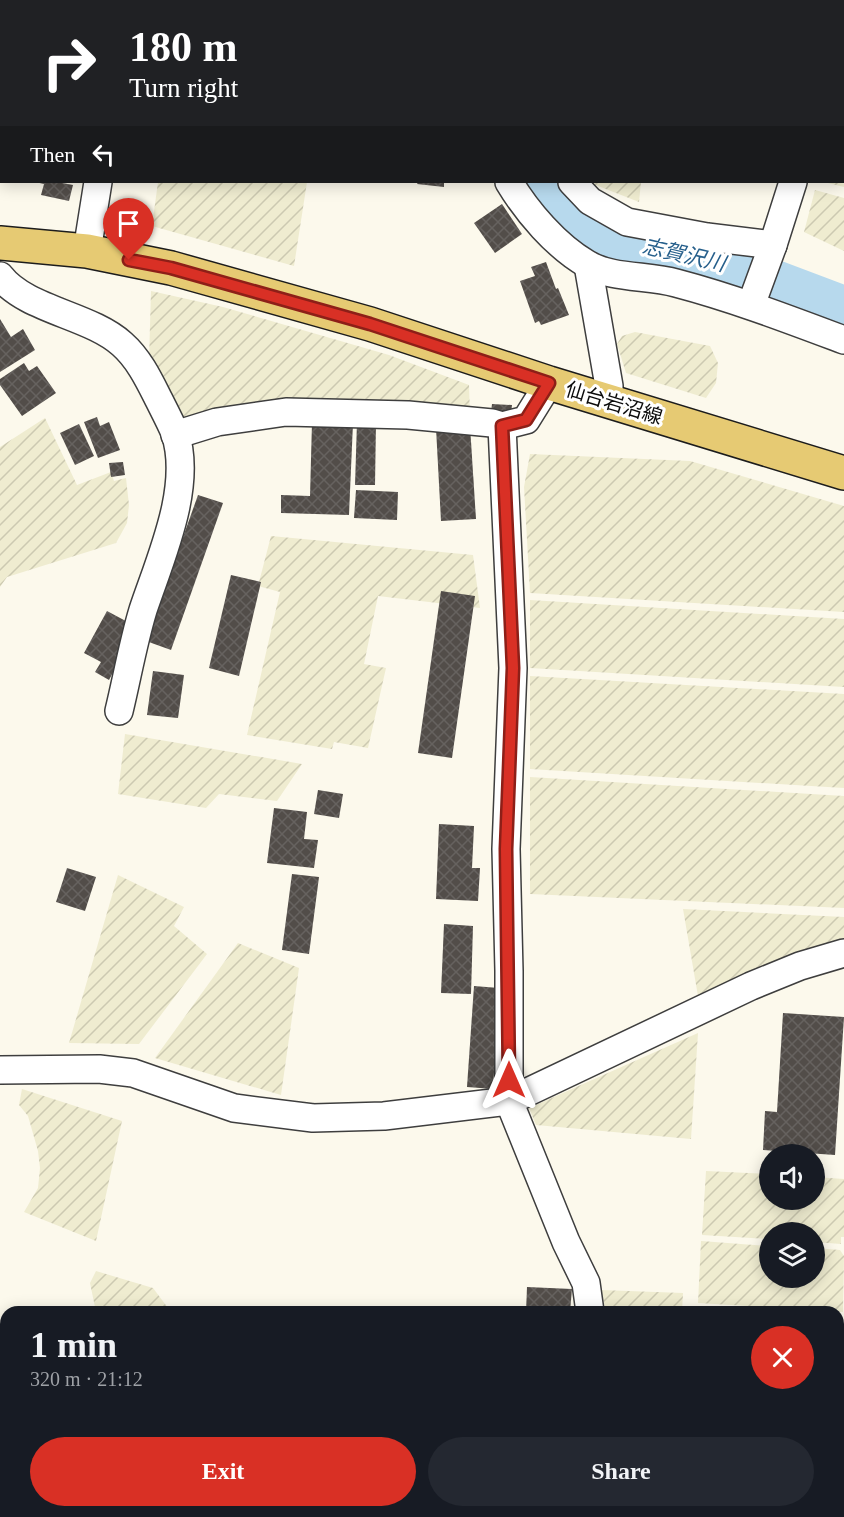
<!DOCTYPE html>
<meta charset="utf-8">
<style>
:root{--surface:#171b24;--page:#242831;--text:#f1f3f6;--muted:#9ea1a6;--accent:#d93025}
body{margin:0;font-family:"Times New Roman","Noto Sans JP",serif;background:var(--page);color:var(--text);height:100vh;display:flex;flex-direction:column;font-size:22px;white-space:nowrap}
*{box-sizing:border-box;margin:0}
p{font-size:20px;color:var(--muted)}
.icon{flex:none;width:33px;height:33px;fill:none;stroke:currentColor;stroke-width:2;stroke-linecap:round;stroke-linejoin:round}
.map{position:relative;flex:1;overflow:hidden}
.drawer{position:absolute;left:0px;top:1306px;width:844px;height:212px;display:flex;flex-direction:column;background:var(--surface);border-radius:18px 18px 0 0;box-shadow:0 3px 15px #0003}
.drawer>*{flex:none}
.banner{position:absolute;left:0px;top:0px;width:844px;height:183px;box-shadow:0 3px 15px #0003;background:#202124;color:#fff;overflow:hidden}
.tools{position:absolute;left:759px;top:1144px;display:grid;gap:12px}
.tools a{display:grid;place-items:center;width:66px;height:66px;border-radius:50%;background:var(--surface);box-shadow:0 3px 15px #0003;font-size:30px}
.pin{position:absolute;display:grid;place-items:center;width:51px;height:51px;color:#fff;margin:-62px -26px;border-radius:50% 50% 50% 0;rotate:-45deg;box-shadow:0 0 6px #0007}
.pin .icon{rotate:45deg}
.me{position:absolute;width:66px;margin:-33px;rotate:0deg;stroke-linejoin:round;filter:drop-shadow(0 0 4px #0008)}
.turn{display:flex;align-items:center;gap:21px;height:126px;padding:0 30px;font-size:27px}
.turn .icon{width:78px;height:78px;stroke-width:2.5}
.turn b{display:block;font-size:42px;line-height:51px}
.then{display:flex;align-items:center;height:57px;padding:0 30px;background:#0003;gap:12px;font-size:22px}
.round{display:grid;place-items:center;flex:none;width:63px;height:63px;border-radius:32px;background:var(--page)}
.summary{display:flex;align-items:center;justify-content:space-between;height:102px;padding:0 30px}
h1{font-size:36px;font-weight:600;line-height:45px}
.action{display:flex;gap:12px;margin-top:auto;padding:12px 30px}
.action a{flex:1;height:69px;border-radius:36px;background:var(--accent);color:#fff;font-size:24px;font-weight:600;line-height:69px;text-align:center}
.action a+a{background:var(--page);color:var(--text)}
.map>svg:first-child{display:block}
</style>
<div class="map">
<svg width="844" height="1517" viewBox="0 0 844 1517">
<defs>
<pattern id="farmland-furrows" width="10" height="10" patternUnits="userSpaceOnUse" patternTransform="scale(1.5)"><rect width="10" height="10" fill="#efecd0"/><path d="M-1 1l2-2M0 10L10 0M9 11l2-2" fill="none" stroke="#ccc9b1"/></pattern>
<pattern id="building-cross-hatch" width="8" height="8" patternUnits="userSpaceOnUse" patternTransform="scale(1.5)"><rect width="8" height="8" fill="#524d49"/><path d="M0 0l8 8M0 8l8-8" fill="none" stroke="#66625f"/></pattern>
</defs>
<rect width="100%" height="100%" fill="#fcf9ec"/>
<g fill="url(#farmland-furrows)">
<polygon points="0,0 81,0 2,2 0,19"/>
<polygon points="844,91 844,187 824,182 843,182"/>
<polygon points="158,182 307,182 294,266 152,226"/>
<polygon points="591,182 641,182 639,202 593,184"/>
<polygon points="815,190 844,198 844,251 804,232"/>
<polygon points="151,291 223,307 389,355 469,385 470,415 179,422 149,360"/>
<polygon points="635,332 710,346 718,363 716,383 706,398 626,373 617,344 622,336"/>
<polygon points="45,418 77,485 111,472 114,481 126,478 129,505 127,523 116,543 7,577 0,587 0,447"/>
<polygon points="530,454 690,461 844,506 844,612 530,593 524,487"/>
<polygon points="271,536 473,555 480,608 378,596 364,664 386,668 368,748 334,742 332,749 247,735 280,592 258,586"/>
<polygon points="530,600 844,619 844,687 530,668"/>
<polygon points="530,676 844,694 844,788 530,769"/>
<polygon points="125,734 302,764 277,801 219,794 206,808 118,794"/>
<polygon points="530,777 844,796 844,908 530,894"/>
<polygon points="118,875 184,907 174,926 207,954 139,1044 69,1043"/>
<polygon points="683,909 844,917 844,940 815,947 699,1002"/>
<polygon points="238,943 299,968 281,1095 155,1058"/>
<polygon points="698,1033 691,1139 536,1125 529,1108"/>
<polygon points="22,1089 122,1121 96,1241 24,1212 38,1188 40,1168 38,1151 28,1116 19,1105"/>
<polygon points="706,1171 769,1174 770,1200 814,1200 815,1177 844,1179 844,1237 841,1237 841,1244 815,1242 814,1233 770,1233 769,1239 702,1235"/>
<polygon points="701,1241 769,1246 770,1278 814,1278 815,1248 840,1250 844,1256 843,1312 698,1303"/>
<polygon points="96,1271 153,1288 171,1312 96,1312 90,1283"/>
<polygon points="601,1290 683,1293 682,1312 606,1312"/>
<polygon points="839,1321 843,1322 839,1390 838,1321"/>
<polygon points="102,1512 257,1512 258,1517 101,1517"/>
<polygon points="657,1512 828,1512 827,1517 657,1517"/>
</g>
<g fill="none" stroke-linecap="round" stroke-linejoin="round">
<g stroke="#b7d9ed" stroke-width="44">
<polyline points="475,0 475,2"/>
<polyline points="538,182 571,219 610,239 659,251 722,262 844,308"/>
</g>
</g>
<g fill="url(#building-cross-hatch)">
<polygon points="35,182 57,182 73,185 69,201 41,195 44,184"/>
<polygon points="418,182 444,182 444,187 417,184"/>
<polygon points="502,204 522,234 495,253 474,223"/>
<polygon points="546,262 556,289 558,288 569,315 541,325 539,321 535,323 520,281 535,276 531,267"/>
<polygon points="0,319 11,337 23,329 35,350 0,372"/>
<polygon points="24,363 29,371 37,366 56,393 22,416 0,385 0,379"/>
<polygon points="492,404 512,405 511,413 491,412"/>
<polygon points="97,417 100,426 109,422 120,450 98,458 84,422"/>
<polygon points="357,421 376,421 375,485 355,485"/>
<polygon points="312,422 353,423 349,515 281,513 281,495 310,496"/>
<polygon points="79,424 94,456 75,465 60,433"/>
<polygon points="470,426 476,519 441,521 436,428"/>
<polygon points="123,462 125,475 111,477 109,463"/>
<polygon points="356,490 398,492 397,520 354,518"/>
<polygon points="198,495 223,503 171,650 146,641"/>
<polygon points="231,575 261,582 239,676 209,668"/>
<polygon points="441,591 475,596 452,758 418,753"/>
<polygon points="107,611 137,627 109,680 95,672 101,662 84,653"/>
<polygon points="153,671 184,675 178,718 147,715"/>
<polygon points="318,790 343,794 339,818 314,814"/>
<polygon points="274,808 307,812 304,839 318,840 314,868 267,863"/>
<polygon points="439,824 474,826 472,868 480,868 478,901 436,899"/>
<polygon points="67,868 96,877 85,911 56,902"/>
<polygon points="292,874 319,877 309,954 282,950"/>
<polygon points="444,924 473,926 471,994 441,993"/>
<polygon points="474,986 499,988 493,1089 467,1087"/>
<polygon points="783,1013 844,1017 835,1155 763,1150 765,1111 777,1112"/>
<polygon points="527,1287 572,1289 570,1312 526,1312"/>
<polygon points="435,1512 451,1512 448,1517 434,1517"/>
</g>
<g fill="none" stroke-linecap="round" stroke-linejoin="round">
<g stroke="#3e3e3e" stroke-width="30">
<g id="minor">
<polyline points="448,0 448,2"/>
<polyline points="502,0 502,2"/>
<polyline points="843,16 844,12"/>
<path d="M509 182C527 212 556 246 587 264 612 279 648 275 676 283 733 298 788 319 844 340"/>
<polyline points="572,182 590,201 627,222 707,237 773,245"/>
<polyline points="87,251 98,182"/>
<polyline points="588,265 609,386 609,401"/>
<path d="M0 276C26 310 90 315 122 344 138 358 148 378 157 396 163 408 170 421 175 433 193 487 160 559 143 610 133 643 127 678 119 711"/>
<polyline points="751,305 773,245 793,182"/>
<polyline points="549,383 526,420 502,426 513,668 506,849 509,971 509,1101 566,1242 586,1283 590,1312"/>
<polyline points="175,435 217,422 286,412 408,415 492,423 502,426"/>
<polyline points="0,1070 99,1069 133,1073 234,1108 313,1118 384,1116 509,1101 751,986 800,966 844,953"/>
<polyline points="471,1517 479,1512"/>
</g>
</g>
<g stroke="#1c1c1c" stroke-width="36">
<polyline id="major" points="0,243 87,251 171,268 370,324 549,383 844,473"/>
</g>
<polyline stroke="#2d2d2d" stroke-width="4" stroke-dasharray="6 3" stroke-linecap="butt" points="838,1496 844,1496"/>
<use href="#minor" stroke="#fff" stroke-width="27"/>
<use href="#major" stroke="#e6ca73" stroke-width="33"/>
</g>
<g fill="none" stroke-linecap="round" stroke-linejoin="round">
<g stroke="#8d1f18" stroke-width="15">
<polyline id="route" points="129,260 171,268 370,324 549,383 526,420 502,426 513,668 506,849 509,1080"/>
</g>
<use href="#route" stroke="#d93025" stroke-width="10"/>
</g>
<g text-anchor="middle" stroke-width="6" stroke-linejoin="round" paint-order="stroke">
<g font-size="20" fill="#0b0b0b" stroke="#fff">
<text transform="translate(614 403) rotate(17)" y="7">仙台岩沼線</text>
</g>
<g font-size="21" font-style="italic" fill="#265f8b" stroke="#fff">
<text transform="translate(684 255) rotate(13)" y="7">志賀沢川</text>
</g>
</g>
</svg>
<div class="tools">
<a><svg class="icon" aria-label="sound" viewBox="0 0 24 24"><path d="M4 9h4l5-4v14l-5-4H4zM17 9q2 3 0 6"/></svg></a>
<a><svg class="icon" aria-label="layers" viewBox="0 0 24 24"><path d="M12 4l9 5-9 5-9-5zM3 14l9 5 9-5"/></svg></a>
</div>
<div class="pin" style="left:129px;top:260px;background:#d93025"><svg class="icon" aria-label="arrive" viewBox="0 0 24 24"><path d="M6 21V4h12l-3 4 3 4H6"/></svg></div>
<svg class="me" style="left:509px;top:1080px" viewBox="-20 -20 40 40"><path d="M0-17L14 15 0 8-14 15z" fill="#d93025" stroke="#fff" stroke-width="4"/></svg>
<div class="banner">
<div class="turn"><svg class="icon" aria-label="right" viewBox="0 0 24 24"><path d="M7 20v-9h11M14 6l5 5-5 5"/></svg><div><b>180 m</b>Turn right</div></div>
<div class="then">Then<svg class="icon" aria-label="left" viewBox="0 0 24 24"><path d="M17 20v-9H6M10 6l-5 5 5 5"/></svg></div>
</div>
<section class="drawer">
<div class="summary"><div><h1>1 min</h1><p>320 m · 21:12</p></div><a class="round" style="background:#d93025;color:#fff"><svg class="icon" aria-label="close" viewBox="0 0 24 24"><path d="M6 6l12 12M18 6L6 18"/></svg></a></div>
<div class="action"><a>Exit</a><a>Share</a></div>
</section>
</div>
